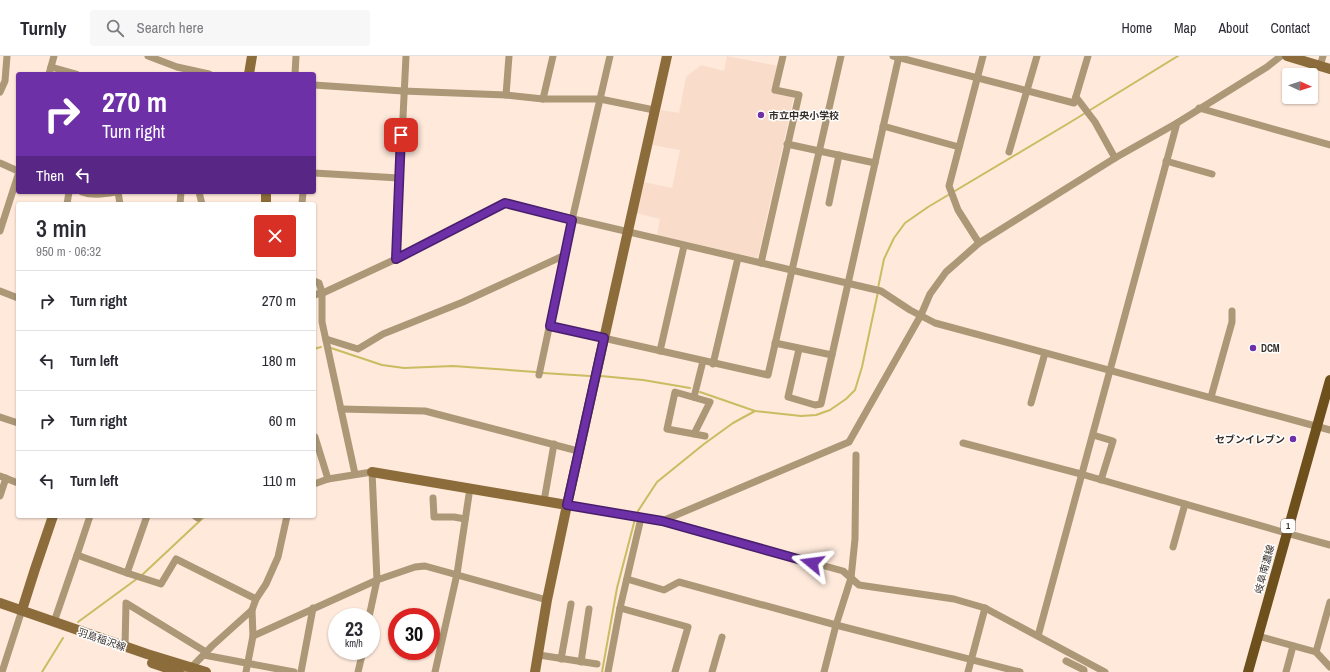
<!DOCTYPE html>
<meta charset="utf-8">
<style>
:root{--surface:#fff;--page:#f7f7f7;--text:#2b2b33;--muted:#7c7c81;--line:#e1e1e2}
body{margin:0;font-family:"Archivo Narrow","Noto Sans JP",sans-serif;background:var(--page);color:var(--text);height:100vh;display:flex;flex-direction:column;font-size:15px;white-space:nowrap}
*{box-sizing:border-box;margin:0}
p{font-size:13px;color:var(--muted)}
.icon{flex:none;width:22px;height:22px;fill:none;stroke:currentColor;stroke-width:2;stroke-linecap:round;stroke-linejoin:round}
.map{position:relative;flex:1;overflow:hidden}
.drawer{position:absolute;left:16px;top:146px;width:300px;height:316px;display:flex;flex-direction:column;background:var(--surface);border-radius:4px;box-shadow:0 1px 3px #0004}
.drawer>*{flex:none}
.guide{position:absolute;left:16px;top:16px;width:300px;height:122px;border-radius:4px;box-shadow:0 1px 3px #0004;background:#6e30a6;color:#fff;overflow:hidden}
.needle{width:26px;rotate:93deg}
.buttons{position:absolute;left:1282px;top:12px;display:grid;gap:8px}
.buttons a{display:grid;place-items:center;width:36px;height:36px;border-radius:4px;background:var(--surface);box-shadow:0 1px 3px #0004;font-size:20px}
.speed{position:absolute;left:328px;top:552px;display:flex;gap:8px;font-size:20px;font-weight:700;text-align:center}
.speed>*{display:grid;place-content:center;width:52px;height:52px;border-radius:50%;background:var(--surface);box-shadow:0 1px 3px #0004;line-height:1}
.speed small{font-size:10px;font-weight:400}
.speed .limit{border:6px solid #d22;background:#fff;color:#111}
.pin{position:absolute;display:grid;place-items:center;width:34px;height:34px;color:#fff;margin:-17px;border-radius:8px;box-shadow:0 2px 6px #0006}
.me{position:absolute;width:44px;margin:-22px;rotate:286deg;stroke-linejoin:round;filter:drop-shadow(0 0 3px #0008)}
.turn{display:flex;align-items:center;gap:14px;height:84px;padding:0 20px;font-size:18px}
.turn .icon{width:52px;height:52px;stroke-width:2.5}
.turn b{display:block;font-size:28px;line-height:34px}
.then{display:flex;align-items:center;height:38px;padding:0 20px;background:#0003;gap:8px;font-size:15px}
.round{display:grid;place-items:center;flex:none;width:42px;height:42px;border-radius:4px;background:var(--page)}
.summary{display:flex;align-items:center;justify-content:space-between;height:68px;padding:0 20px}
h1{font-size:24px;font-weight:600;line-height:30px}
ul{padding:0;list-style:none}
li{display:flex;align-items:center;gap:12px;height:60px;padding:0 20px;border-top:1px solid var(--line)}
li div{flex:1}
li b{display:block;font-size:15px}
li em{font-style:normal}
header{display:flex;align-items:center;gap:24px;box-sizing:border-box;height:56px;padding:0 20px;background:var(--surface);border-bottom:1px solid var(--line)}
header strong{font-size:19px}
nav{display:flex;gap:22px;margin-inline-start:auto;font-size:14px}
.search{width:280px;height:36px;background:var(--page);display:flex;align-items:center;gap:10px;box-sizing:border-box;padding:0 14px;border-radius:4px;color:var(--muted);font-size:15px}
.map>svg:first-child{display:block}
</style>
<header>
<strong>Turnly</strong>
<div class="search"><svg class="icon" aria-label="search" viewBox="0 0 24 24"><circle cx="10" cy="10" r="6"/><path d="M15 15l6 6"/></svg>Search here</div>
<nav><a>Home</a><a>Map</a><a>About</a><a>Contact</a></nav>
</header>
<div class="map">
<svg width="1330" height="616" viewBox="0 0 1330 616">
<rect width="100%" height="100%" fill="#fee9db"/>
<polygon fill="#f9ddca" points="727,0 778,10 772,35 794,40 758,201 757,202 657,179 660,163 636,157 643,126 672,132 680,94 652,89 661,54 679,57 686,21 701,9 724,15"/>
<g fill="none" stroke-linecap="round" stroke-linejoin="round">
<g stroke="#cabc60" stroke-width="2">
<polyline points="878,232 884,203 894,182 905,167 928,151 1069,67 1178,0"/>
<polyline points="331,292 382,309 404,312 453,310 536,316"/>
<polyline points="314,293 321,291"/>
<polyline points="543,317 590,320"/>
<polyline points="601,320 643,324 690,332"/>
<polyline points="700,336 755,355 801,360 816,359 830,354 846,343 855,334 862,311 878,236"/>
<polyline points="637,459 638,455 657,426 704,388 733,367 755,355"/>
<polyline points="142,519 205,460"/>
<polyline points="78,566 138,522"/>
<polyline points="42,616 63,582"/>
<polyline points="602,616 617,532 635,463"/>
</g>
<g stroke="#ac9776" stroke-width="7">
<polyline points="148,0 177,11 209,18"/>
<polyline points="893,0 1074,47 1088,0"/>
<polyline points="1320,10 1323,0"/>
<polyline points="51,11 76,18"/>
<polyline points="49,18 54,0"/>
<polyline points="295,18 296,0"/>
<polyline points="314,29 403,35 506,39 543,43 600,43 654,54"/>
<polyline points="0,36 5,25 7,0"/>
<polyline points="506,39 509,0"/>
<polyline points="1076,41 1095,66 1115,102"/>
<polyline points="543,43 553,0"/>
<polyline points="1199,52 1330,89"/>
<polyline points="883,70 959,91"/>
<polyline points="787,88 875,107"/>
<polyline points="1009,96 1037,0"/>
<polyline points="1166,105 1212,118"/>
<polyline points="0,107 18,115"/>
<polyline points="314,117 399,122"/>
<path d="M82 136C92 140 104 138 115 136"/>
<polyline points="118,136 120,148"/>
<polyline points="199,136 202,148"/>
<polyline points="829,147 839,99"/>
<polyline points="67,148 69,136"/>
<polyline points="180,148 181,136"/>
<polyline points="302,148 303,136"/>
<polyline points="0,175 18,119"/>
<polyline points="979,187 958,154 949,130 983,0"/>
<polyline points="396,203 406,0"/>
<polyline points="761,207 799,39 775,34 783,0"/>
<polyline points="314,225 319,227 322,236 322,266 355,418"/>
<polyline points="0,235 18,242"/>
<polyline points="314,239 325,236 396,203 505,147 881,235 910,254 935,267 1330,374"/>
<polyline points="550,270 768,319 841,0"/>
<polyline points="326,283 358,293 383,278 463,246 565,199"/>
<polyline points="775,287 832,299"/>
<polyline points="799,293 788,341 815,349 821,348 899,0"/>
<polyline points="660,295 684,190"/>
<polyline points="713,308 738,202"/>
<polyline points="539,319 572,164 610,0"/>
<polyline points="694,341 703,305"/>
<polyline points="1211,341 1232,266 1232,255"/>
<polyline points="1031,347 1045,297"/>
<polyline points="341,353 425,355 578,395"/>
<polyline points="0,361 18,367"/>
<polyline points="694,378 710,346 675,336 667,373 705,380"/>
<polyline points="1093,379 1113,385 1101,424"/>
<polyline points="314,382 315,381 328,423"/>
<polyline points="963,387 1081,418 1286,477 1330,489"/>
<polyline points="0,420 18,427"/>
<polyline points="314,428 328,423 372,416 377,524 369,561"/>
<polyline points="0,440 6,422"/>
<polyline points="433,442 434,461 454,461 465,463"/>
<polyline points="544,445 554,388"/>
<polyline points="567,449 662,465 843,515 859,529 954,543 985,552 1105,616"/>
<polyline points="195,460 198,462"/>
<polyline points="662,465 849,386 921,259 930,238 946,216 979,187 1115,102 1177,67 1267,11 1281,0"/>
<polyline points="1173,491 1185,448"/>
<polyline points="77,499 90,460"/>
<polyline points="127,517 161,528 176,503 256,543"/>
<polyline points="627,523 664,534 679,526 836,569 1020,616"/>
<polyline points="1330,546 1316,596 1330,611"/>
<polyline points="620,552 688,571 675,616"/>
<polyline points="54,566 77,499 127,517 147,460"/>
<polyline points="253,580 377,524 415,511 425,510 547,544"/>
<polyline points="1038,580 1177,67"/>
<polyline points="1258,580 1316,596"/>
<polyline points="125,591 126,547 206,596"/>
<polyline points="204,599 294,616"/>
<polyline points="539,599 597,608"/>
<polyline points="561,603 571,548"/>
<polyline points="1066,605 1084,614 1084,616"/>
<polyline points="581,606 589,553"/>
<polyline points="2,616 22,554"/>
<polyline points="187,616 212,590 252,554"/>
<polyline points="246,616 253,580 252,554 256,543 266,528 278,501 287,460"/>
<polyline points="301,616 313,552"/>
<polyline points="358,616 363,595"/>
<polyline points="435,616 457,518 470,432"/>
<polyline points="608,616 620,552 641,462"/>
<polyline points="712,616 722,581"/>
<polyline points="824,616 836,569 851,522 855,483 856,399"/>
<polyline points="968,616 985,552"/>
<polyline points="1286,616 1293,590"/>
</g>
<g stroke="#8b6c3a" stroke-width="10">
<polyline points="1287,0 1330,13"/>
<polyline points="249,18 252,0"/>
<polyline points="266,136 266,148"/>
<polyline points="372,416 567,449"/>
<polyline points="0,547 147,598 206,616"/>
<polyline points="22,554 35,513 53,460"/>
<polyline points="152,607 179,616"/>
<polyline points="535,616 547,544 567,449 667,0"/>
</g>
<polyline stroke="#6d501c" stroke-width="10" points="1248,616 1330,324"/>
</g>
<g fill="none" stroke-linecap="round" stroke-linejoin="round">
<g stroke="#481f6c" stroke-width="10">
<polyline id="route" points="401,79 396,203 505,147 572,164 550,270 604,282 567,449 662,465 812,507"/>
</g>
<use href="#route" stroke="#6e30a6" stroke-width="7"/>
</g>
<g fill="#6e30a6" stroke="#fff" stroke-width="1.5">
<circle cx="761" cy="59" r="4"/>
<circle cx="1253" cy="292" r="4"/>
<circle cx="1293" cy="383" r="4"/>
</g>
<g text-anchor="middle" stroke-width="3" stroke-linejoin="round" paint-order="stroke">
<rect fill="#fff" stroke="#736d6a" stroke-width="1" x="1281" y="463" width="14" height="14" rx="3"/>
<g font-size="9" font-weight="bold" fill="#372f2a">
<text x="1288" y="473">1</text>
</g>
<g font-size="10" font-weight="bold" fill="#372f2a" stroke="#fff" text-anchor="start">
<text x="769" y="63">市立中央小学校</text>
<text x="1261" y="296">DCM</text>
<text x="1285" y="387" text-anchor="end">セブンイレブン</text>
</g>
<g font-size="10" fill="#372f2a" stroke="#fff">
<text transform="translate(1264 513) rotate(-75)" y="4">岐阜南濃線</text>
<text transform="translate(102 583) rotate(19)" y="4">羽島稲沢線</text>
</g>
</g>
</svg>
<div class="buttons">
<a><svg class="needle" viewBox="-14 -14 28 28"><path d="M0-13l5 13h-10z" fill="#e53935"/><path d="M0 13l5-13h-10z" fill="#7c7c81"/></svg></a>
</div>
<div class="speed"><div>23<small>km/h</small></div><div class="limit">30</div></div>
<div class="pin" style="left:401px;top:79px;background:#d93025"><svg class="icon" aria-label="arrive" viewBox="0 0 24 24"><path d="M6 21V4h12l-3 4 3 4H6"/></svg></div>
<svg class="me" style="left:812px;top:507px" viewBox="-20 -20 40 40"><path d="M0-17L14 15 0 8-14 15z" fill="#6e30a6" stroke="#fff" stroke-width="4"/></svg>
<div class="guide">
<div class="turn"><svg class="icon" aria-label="right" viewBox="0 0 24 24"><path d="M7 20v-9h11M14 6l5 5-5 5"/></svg><div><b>270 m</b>Turn right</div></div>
<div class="then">Then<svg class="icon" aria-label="left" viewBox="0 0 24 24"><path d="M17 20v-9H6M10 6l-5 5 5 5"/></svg></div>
</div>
<section class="drawer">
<div class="summary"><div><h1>3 min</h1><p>950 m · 06:32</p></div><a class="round" style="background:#d93025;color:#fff"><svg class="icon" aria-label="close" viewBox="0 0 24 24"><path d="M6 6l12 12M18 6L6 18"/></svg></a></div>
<ul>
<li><svg class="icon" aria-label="right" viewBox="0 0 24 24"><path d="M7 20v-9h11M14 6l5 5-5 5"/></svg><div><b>Turn right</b></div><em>270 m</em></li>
<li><svg class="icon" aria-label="left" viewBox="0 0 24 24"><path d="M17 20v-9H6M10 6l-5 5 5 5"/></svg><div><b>Turn left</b></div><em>180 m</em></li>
<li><svg class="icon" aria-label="right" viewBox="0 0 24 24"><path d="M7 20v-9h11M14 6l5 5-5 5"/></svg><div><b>Turn right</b></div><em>60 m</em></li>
<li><svg class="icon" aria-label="left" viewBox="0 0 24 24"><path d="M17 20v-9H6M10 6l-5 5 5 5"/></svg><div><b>Turn left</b></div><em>110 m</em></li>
</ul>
</section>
</div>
